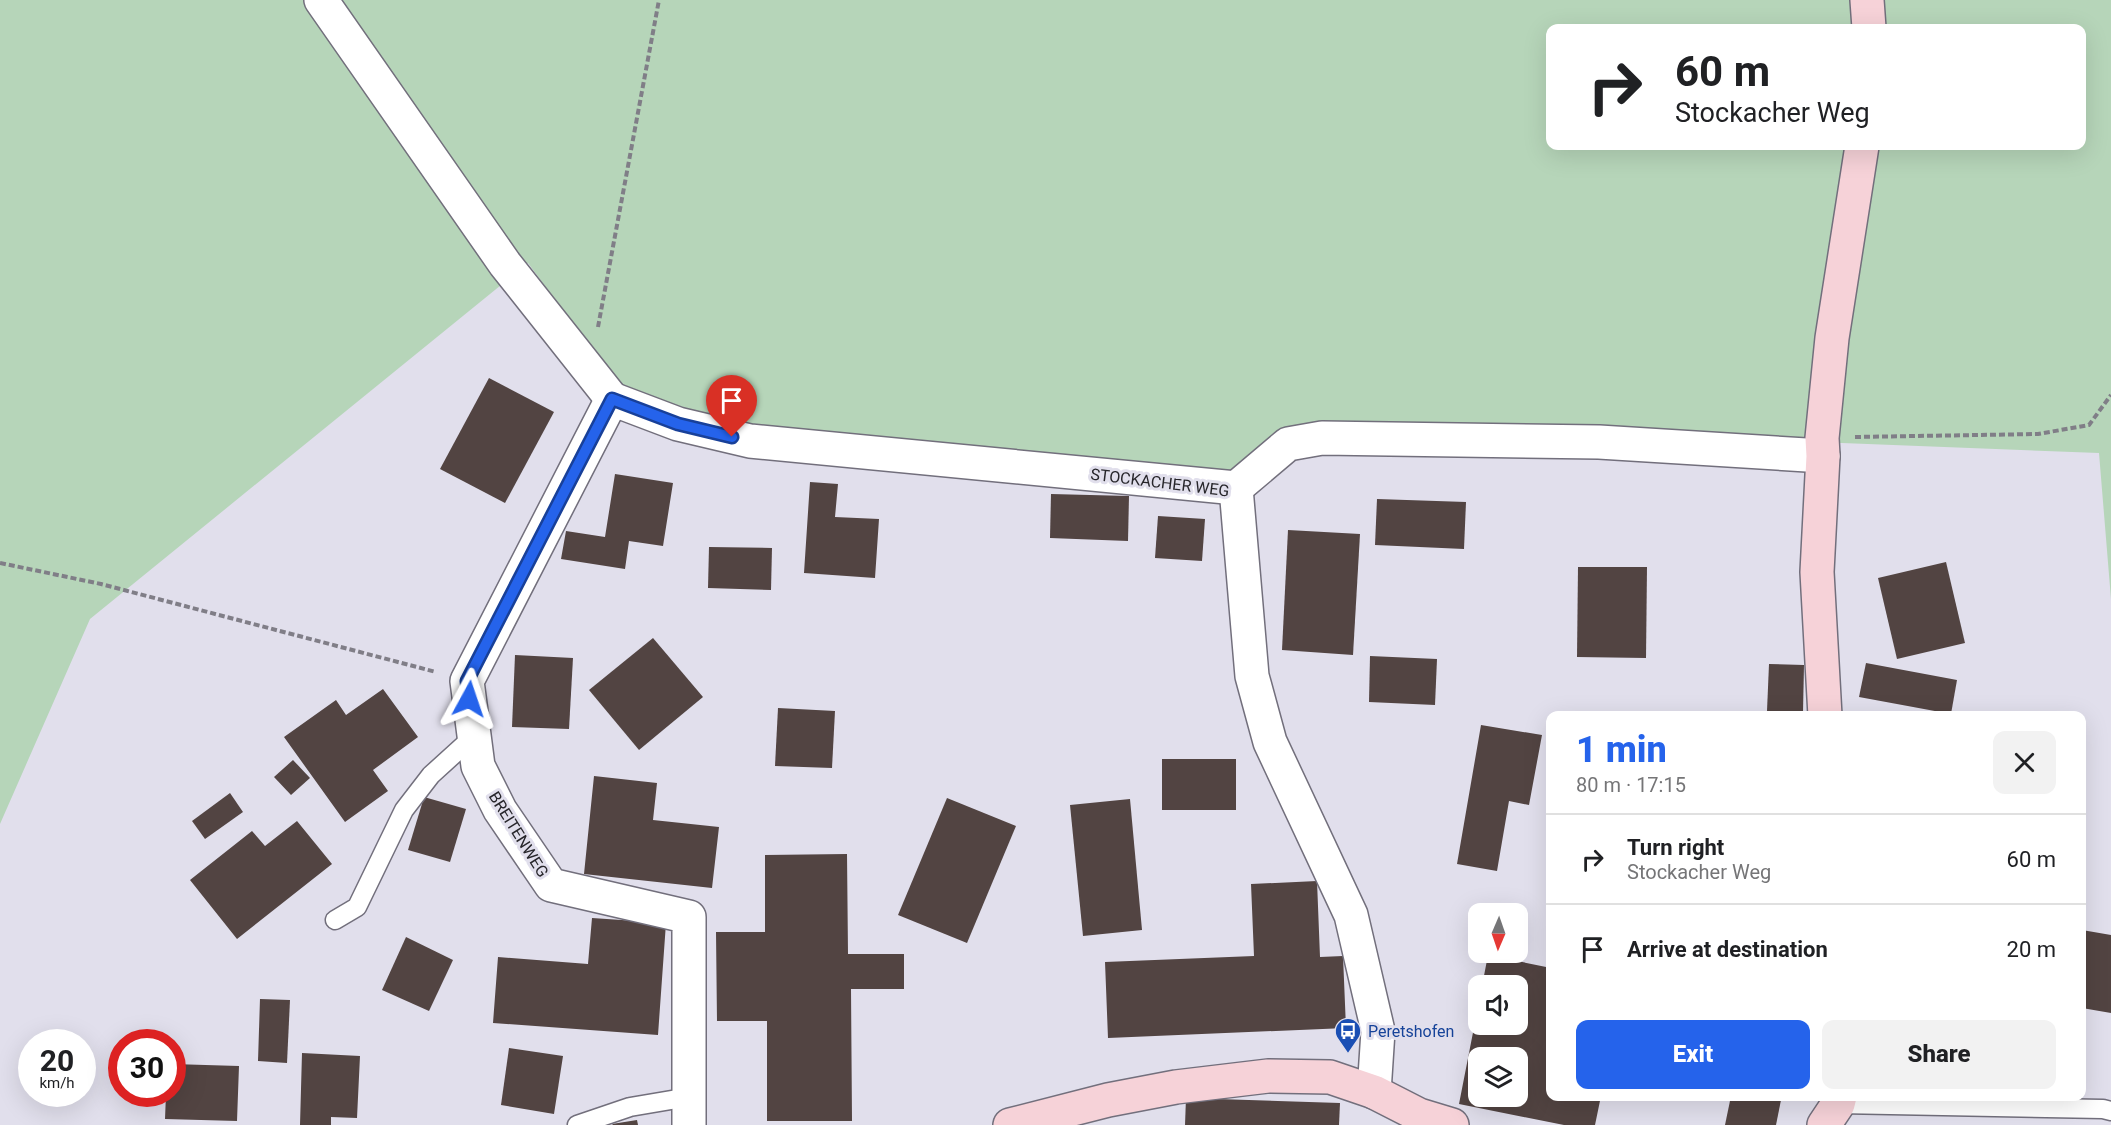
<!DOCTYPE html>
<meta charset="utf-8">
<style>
:root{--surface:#fff;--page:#f2f2f2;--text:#202124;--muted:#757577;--line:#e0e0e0;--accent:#2563eb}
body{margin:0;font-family:Roboto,sans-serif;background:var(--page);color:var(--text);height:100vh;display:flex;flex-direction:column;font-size:22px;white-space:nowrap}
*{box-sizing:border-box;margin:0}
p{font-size:20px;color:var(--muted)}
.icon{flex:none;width:33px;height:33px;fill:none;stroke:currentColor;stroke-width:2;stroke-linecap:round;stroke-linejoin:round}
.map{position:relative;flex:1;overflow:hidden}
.drawer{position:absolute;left:1546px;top:711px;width:540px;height:390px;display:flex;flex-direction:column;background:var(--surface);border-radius:12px;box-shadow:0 6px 24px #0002}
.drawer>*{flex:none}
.guide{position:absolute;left:1546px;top:24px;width:540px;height:126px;border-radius:12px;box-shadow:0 6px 24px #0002;background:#fff;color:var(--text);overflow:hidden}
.needle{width:39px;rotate:182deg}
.tools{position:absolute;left:1468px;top:903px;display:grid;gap:12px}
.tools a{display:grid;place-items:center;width:60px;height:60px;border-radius:12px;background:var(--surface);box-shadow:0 6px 24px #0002;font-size:30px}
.speed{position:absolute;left:18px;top:1029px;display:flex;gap:12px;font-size:30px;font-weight:700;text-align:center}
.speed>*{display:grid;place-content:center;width:78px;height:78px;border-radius:50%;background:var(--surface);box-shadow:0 6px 24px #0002;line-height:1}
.speed small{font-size:15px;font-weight:400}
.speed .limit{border:9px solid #d22;background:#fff;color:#111}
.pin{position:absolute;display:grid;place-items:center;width:51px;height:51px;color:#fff;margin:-62px -26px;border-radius:50% 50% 50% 0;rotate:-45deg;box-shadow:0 0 6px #0007}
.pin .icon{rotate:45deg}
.me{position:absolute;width:66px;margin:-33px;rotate:5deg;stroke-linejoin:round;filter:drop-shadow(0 0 4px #0008)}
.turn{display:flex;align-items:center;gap:21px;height:126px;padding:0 30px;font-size:27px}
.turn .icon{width:78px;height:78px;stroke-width:2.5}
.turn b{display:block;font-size:42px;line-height:51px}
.round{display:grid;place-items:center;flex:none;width:63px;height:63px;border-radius:12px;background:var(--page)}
.summary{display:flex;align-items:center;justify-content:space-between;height:102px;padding:0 30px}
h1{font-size:36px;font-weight:800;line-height:45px;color:var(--accent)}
.primary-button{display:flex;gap:12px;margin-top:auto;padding:12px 30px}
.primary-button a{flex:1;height:69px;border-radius:12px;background:var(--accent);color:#fff;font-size:24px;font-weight:800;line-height:69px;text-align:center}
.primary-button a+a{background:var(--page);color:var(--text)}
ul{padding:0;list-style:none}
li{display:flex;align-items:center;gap:18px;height:90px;padding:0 30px;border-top:2px solid var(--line)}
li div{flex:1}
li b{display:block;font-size:22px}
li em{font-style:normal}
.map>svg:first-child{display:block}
</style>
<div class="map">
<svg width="2111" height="1125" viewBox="0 0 2111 1125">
<rect width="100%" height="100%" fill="#e1dfec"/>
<path fill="#b6d5b9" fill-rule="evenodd" d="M0 0H2111V599L2099 453 1326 423 1230 474 749 427 675 414 621 390 528 263 90 619 0 824ZM1551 28H2082V146H1551Z"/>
<g fill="#524442" fill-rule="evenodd">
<polygon points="489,378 554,412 505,503 440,469"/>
<polygon points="615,474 673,483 663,546 629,541 625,569 561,559 566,531 605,537"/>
<polygon points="810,482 838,484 835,517 879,519 875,578 804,573"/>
<polygon points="1051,494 1129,496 1128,541 1050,538"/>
<polygon points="1377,499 1466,502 1464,549 1375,545"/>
<polygon points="1158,516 1205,519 1202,561 1155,558"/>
<polygon points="1288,530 1360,534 1353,655 1282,650"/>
<polygon points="709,547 772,548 771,590 708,588"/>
<polygon points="1946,562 1965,643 1897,659 1878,578"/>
<polygon points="1578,567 1647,567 1646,658 1577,657"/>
<polygon points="653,638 703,697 639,750 589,690"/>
<polygon points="515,655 573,658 569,729 512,727"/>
<polygon points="1370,656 1437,659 1435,705 1369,702"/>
<polygon points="1866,663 1957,680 1951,714 1859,697"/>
<polygon points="1769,664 1804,665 1803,712 1767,711"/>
<polygon points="383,689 418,737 373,770 388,791 345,822 284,737 336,700 346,715"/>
<polygon points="778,708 835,711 832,768 775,766"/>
<polygon points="1481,725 1542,735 1529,805 1509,801 1497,871 1457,864"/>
<rect x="1162" y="759" width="74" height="51"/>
<polygon points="293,760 310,778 291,795 274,777"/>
<polygon points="594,776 657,783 653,820 719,827 712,888 584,874"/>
<polygon points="230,793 243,812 205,839 192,821"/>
<polygon points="424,797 466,809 450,862 408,850"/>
<polygon points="947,798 1016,826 967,943 898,915"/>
<polygon points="1130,799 1142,930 1083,936 1070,805"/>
<polygon points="297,821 332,864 237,939 190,880 252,831 265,846"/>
<polygon points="847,854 848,954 904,954 904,989 851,989 852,1121 767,1121 767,1021 717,1021 716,932 765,932 765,855"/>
<polygon points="1317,881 1320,957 1343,956 1346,1028 1108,1038 1105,962 1254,956 1251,884"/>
<polygon points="592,918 666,923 658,1035 493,1023 498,957 588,964"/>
<polygon points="2082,930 2111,935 2111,1013 2082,1008"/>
<polygon points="406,937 453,960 429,1011 382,990"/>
<path d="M1488 955 1551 968V1096H1601L1595 1125H1564L1459 1104 1478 1007 1479 1024H1518V986H1482ZM1479 1058H1518V1096H1479Z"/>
<polygon points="260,999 290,1000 287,1063 258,1061"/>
<polygon points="509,1048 563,1056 554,1114 501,1105"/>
<polygon points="302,1053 360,1056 357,1118 331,1117 331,1125 300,1125"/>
<polygon points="172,1064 239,1066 237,1121 165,1119 166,1094 172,1094"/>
<polygon points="1731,1096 1762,1096 1781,1100 1776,1125 1725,1125"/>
<polygon points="1186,1098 1340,1103 1339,1125 1185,1125"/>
<polygon points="637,1120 638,1125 613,1125 612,1124"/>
</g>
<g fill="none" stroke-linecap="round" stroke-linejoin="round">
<g stroke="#726f7c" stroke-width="21">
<g id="lane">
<polyline points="335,920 357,907 404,810 431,775 474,736"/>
<polyline points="1838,1104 2103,1109 2111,1111"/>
<polyline points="577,1125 630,1107 689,1097"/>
</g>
</g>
<g stroke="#726f7c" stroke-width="36">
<g id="street">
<polyline points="321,0 505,264 612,399"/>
<polyline points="612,399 467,681 478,766 500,810 551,885 689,917 689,1125"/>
<polyline points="612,399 678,424 750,441 1236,488"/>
<polyline points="1236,488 1252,676 1270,742 1351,915 1378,1031 1374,1092"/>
<polyline points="1236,488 1288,444 1322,438 1599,442 1823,456"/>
</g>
</g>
<g stroke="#726f7c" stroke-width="36">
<g id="secondary">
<polyline points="1867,0 1869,28"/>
<polyline points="1825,716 1817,572 1823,456 1822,438 1832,338 1862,146"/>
<polyline points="1010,1125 1108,1100 1176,1087 1268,1076 1330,1077 1374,1092 1419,1115 1452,1125"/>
<polyline points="1824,1125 1838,1104 1840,1096"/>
</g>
</g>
<g stroke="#807e87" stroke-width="4" stroke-dasharray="6 3" stroke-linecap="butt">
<polyline points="598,327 659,0"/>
<polyline points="1855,437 2038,434 2089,425 2111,395"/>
<polyline points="0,563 101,584 436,672"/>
</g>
<use href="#lane" stroke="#fff" stroke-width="18"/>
<use href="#street" stroke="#fff" stroke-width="33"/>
<use href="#secondary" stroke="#f6d2d8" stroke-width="33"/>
</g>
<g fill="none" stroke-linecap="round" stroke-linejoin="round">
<g stroke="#184099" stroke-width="15">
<polyline id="route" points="469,699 467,681 612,399 678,424 732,437"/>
</g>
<use href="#route" stroke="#2563eb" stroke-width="10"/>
</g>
<defs>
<g id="bus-pin" transform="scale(1.35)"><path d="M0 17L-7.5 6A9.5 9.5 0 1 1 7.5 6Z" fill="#1a4fb4" stroke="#e1dfec"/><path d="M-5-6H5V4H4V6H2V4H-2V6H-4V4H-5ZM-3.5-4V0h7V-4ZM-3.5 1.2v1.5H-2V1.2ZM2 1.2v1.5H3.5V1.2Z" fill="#fff"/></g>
</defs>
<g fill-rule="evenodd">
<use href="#bus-pin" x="1348" y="1031"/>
</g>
<g text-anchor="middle" stroke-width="6" stroke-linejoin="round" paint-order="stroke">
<g font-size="16" fill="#27262b" stroke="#e1dfec">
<text transform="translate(1160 482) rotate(7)" y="6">STOCKACHER WEG</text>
<text transform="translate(519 834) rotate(58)" y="6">BREITENWEG</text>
</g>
<g font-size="16" fill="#164399" stroke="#e1dfec" text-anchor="start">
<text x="1368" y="1037">Peretshofen</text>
</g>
</g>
</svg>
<div class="tools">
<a><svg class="needle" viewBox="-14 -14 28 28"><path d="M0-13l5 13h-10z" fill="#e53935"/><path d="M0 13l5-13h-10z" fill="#757577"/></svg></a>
<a><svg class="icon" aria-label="sound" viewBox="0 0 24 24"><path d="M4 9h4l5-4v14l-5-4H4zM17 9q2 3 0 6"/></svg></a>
<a><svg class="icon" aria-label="layers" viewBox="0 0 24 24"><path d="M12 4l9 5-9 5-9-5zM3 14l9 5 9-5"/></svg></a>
</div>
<div class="speed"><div>20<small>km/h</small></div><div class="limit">30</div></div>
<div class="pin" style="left:732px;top:437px;background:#d93025"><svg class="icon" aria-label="arrive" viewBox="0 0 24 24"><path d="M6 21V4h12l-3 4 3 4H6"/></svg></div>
<svg class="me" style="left:469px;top:699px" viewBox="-20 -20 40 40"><path d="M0-17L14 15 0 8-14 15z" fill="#2563eb" stroke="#fff" stroke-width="4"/></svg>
<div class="guide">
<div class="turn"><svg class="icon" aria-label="right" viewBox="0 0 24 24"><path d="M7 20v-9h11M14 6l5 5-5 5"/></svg><div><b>60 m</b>Stockacher Weg</div></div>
</div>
<section class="drawer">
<div class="summary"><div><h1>1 min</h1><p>80 m · 17:15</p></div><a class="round"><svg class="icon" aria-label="close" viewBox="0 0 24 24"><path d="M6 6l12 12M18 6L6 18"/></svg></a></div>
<ul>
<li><svg class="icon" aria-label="right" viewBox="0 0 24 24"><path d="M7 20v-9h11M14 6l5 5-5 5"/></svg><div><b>Turn right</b><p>Stockacher Weg</p></div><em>60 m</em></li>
<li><svg class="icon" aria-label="arrive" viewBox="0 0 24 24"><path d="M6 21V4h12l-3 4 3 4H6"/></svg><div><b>Arrive at destination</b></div><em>20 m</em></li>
</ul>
<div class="primary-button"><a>Exit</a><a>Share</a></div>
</section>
</div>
